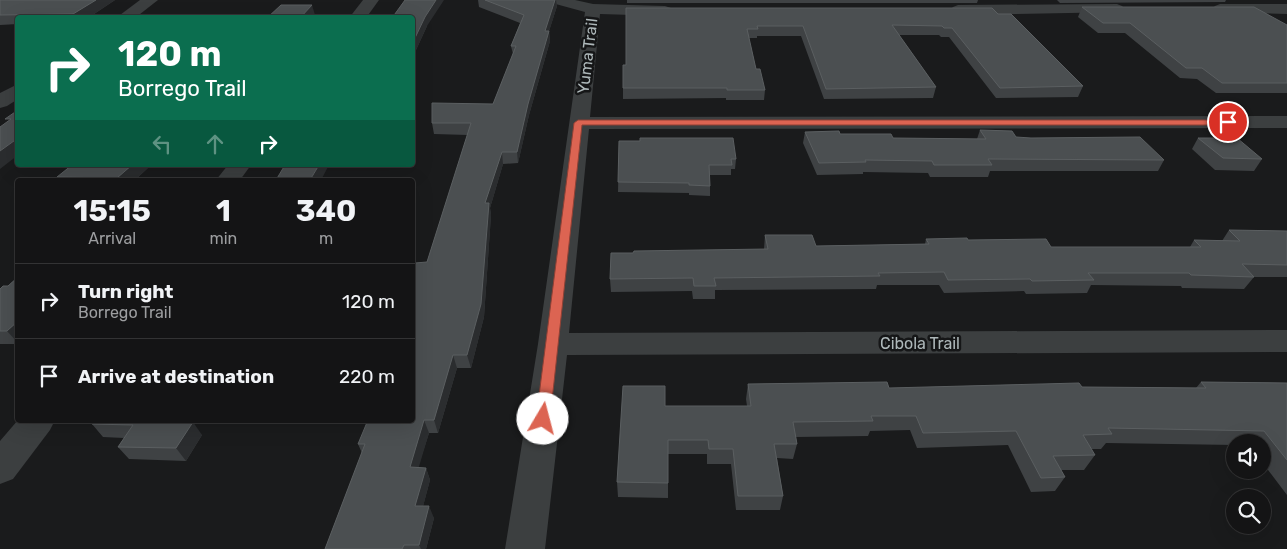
<!DOCTYPE html>
<style>
:root{--surface:#141415;--page:#212122;--text:#f1f3f6;--muted:#9d9ea0;--line:#333334}
body{margin:0;font-family:Rubik,sans-serif;background:var(--page);color:var(--text);height:100vh;display:flex;flex-direction:column;font-size:19px;white-space:nowrap}
*{box-sizing:border-box;margin:0}
p{font-size:16px;color:var(--muted)}
.icon{flex:none;width:28px;height:28px;fill:none;stroke:currentColor;stroke-width:2;stroke-linecap:round;stroke-linejoin:round}
.map{position:relative;flex:1;overflow:hidden}
.sheet{position:absolute;left:15px;top:178px;width:400px;height:245px;display:flex;flex-direction:column;background:var(--surface);border-radius:5px;box-shadow:0 5px 20px #0002,0 0 0 1px var(--line)}
.sheet>*{flex:none}
.hud{position:absolute;left:15px;top:15px;width:400px;height:152px;border-radius:5px;box-shadow:0 5px 20px #0002,0 0 0 1px var(--line);background:#0b6e4f;color:#fff;overflow:hidden}
.controls{position:absolute;left:1226px;top:434px;display:grid;gap:10px}
.controls a{display:grid;place-items:center;width:45px;height:45px;border-radius:50%;background:var(--surface);box-shadow:0 5px 20px #0002,0 0 0 1px var(--line);font-size:25px}
.pin{position:absolute;display:grid;place-items:center;width:42px;height:42px;color:#fff;margin:-21px;border:2px solid #fff;border-radius:50%;box-shadow:0 1px 5px #0007}
.me{position:absolute;width:55px;margin:-28px;rotate:8deg;stroke-linejoin:round;filter:drop-shadow(0 0 4px #0008)}
.turn{display:flex;align-items:center;gap:18px;height:105px;padding:0 20px;font-size:22px}
.turn .icon{width:65px;height:65px;stroke-width:2.5}
.turn b{display:block;font-size:35px;line-height:42px}
.lanes{display:flex;align-items:center;height:48px;padding:0 20px;background:#0003;justify-content:center;gap:25px;direction:ltr}
.lanes .off{opacity:.35}
.eta{display:flex;justify-content:space-evenly;align-items:center;height:85px;text-align:center}
.eta b{font-size:30px;font-weight:700;line-height:35px}
ul{padding:0;list-style:none}
li{display:flex;align-items:center;gap:15px;height:75px;padding:0 20px;border-top:1px solid var(--line)}
li div{flex:1}
li b{display:block;font-size:19px}
li em{font-style:normal}
.map>svg:first-child{display:block}
</style>
<div class="map">
<svg width="1287" height="549" viewBox="0 0 1287 549">
<rect width="100%" height="100%" fill="#1a1b1c"/>
<g fill="none" stroke-linecap="round" stroke-linejoin="round">
<g fill="#3c3f40" fill-rule="evenodd">
<polygon points="140,0 158,0 135,18 116,18"/>
<polygon points="363,0 379,0 366,18 349,18"/>
<polygon points="549,0 575,0 593,4 665,6 671,8 673,11 671,14 665,16 600,14 590,117 1287,116 1287,128 589,129 569,333 1287,330 1287,352 567,355 545,549 505,549 538,344 585,12 552,3"/>
<polygon points="1117,4 1122,6 1125,9 1122,12 958,15 953,13 950,10 953,7 958,5"/>
<polygon points="1220,4 1287,4 1287,14 1215,12 1212,9 1215,6"/>
<polygon points="18,84 18,99 7,106 0,108 0,93"/>
<polygon points="228,165 251,165 240,180 216,180"/>
<polygon points="18,420 55,420 50,430 13,479 0,484 0,441"/>
</g>
</g>
<g fill="#3f4244">
<polygon points="0,0 115,0 88,18 18,18 18,24 0,25"/>
<polygon points="478,0 556,0 557,6 549,31 550,41 529,115 518,163 503,164 490,208 491,215 484,317 471,368 457,368 438,433 429,433 418,467 426,468 430,480 423,506 434,518 426,549 325,549 362,453 358,444 412,420 427,262 468,135 434,134 432,123 493,104 513,54 511,46 520,23 479,7"/>
<polygon points="627,0 978,0 977,3 627,3"/>
<polygon points="1057,0 1226,0 1225,2 1060,3"/>
<polygon points="1082,7 1287,25 1287,93 1216,93 1197,79 1180,78 1125,33 1098,33 1078,17"/>
<polygon points="626,8 998,14 1083,86 1078,97 996,98 949,37 941,37 939,35 899,35 936,87 933,98 824,99 801,36 757,36 757,38 749,38 756,69 765,90 764,100 726,100 726,98 623,99 623,65 626,65"/>
<polygon points="412,18 427,26 416,50 412,50"/>
<polygon points="980,130 1016,137 1164,160 1158,171 990,171 988,177 930,177 928,173 863,172 863,174 817,175 803,143 805,132 893,138 977,139"/>
<polygon points="1198,138 1262,159 1254,171 1215,170 1192,149"/>
<polygon points="619,141 736,159 735,169 731,169 731,175 710,175 710,196 689,195 689,193 618,192"/>
<polygon points="151,165 135,180 59,180 57,177"/>
<polygon points="1229,230 1287,231 1287,277 1254,277 1244,289 1182,288 1181,286 1091,285 1087,293 1026,294 1024,291 944,293 939,285 877,285 876,289 715,290 715,299 693,299 692,291 611,292 610,279 633,253 764,249 765,235 816,246 925,244 926,239 968,240 1051,247 1190,247 1194,240 1222,241"/>
<polygon points="18,277 18,344 0,344 0,289 8,286"/>
<polygon points="1201,382 1287,383 1287,495 1262,462 1262,442 1235,442 1235,445 1106,443 1101,449 1091,449 1095,455 1084,470 1061,470 1065,477 1055,491 1031,492 1008,445 917,448 910,430 870,431 868,436 796,437 797,444 793,459 777,458 783,496 780,510 736,510 731,464 707,464 707,454 668,454 668,498 618,497 617,482 665,406 747,406 746,399 748,384 889,388 1082,387 1196,388"/>
<polygon points="168,421 202,435 186,461 129,459 118,447 124,438 103,437 92,424"/>
</g>
<g fill="#2b2d2f">
<polygon points="96,0 115,0 88,18 75,18 73,14"/>
<polygon points="436,0 444,0 427,26 416,50 414,40 425,17"/>
<polygon points="555,0 556,0 557,6 546,41 545,31"/>
<polygon points="312,5 315,15 312,18 300,18"/>
<polygon points="549,31 550,41 529,115 518,163 517,152 528,104"/>
<polygon points="18,138 18,155 0,169 0,151"/>
<polygon points="502,152 503,164 490,208 491,215 484,317 471,368 467,355 485,203"/>
<polygon points="132,165 151,165 135,180 118,180 117,178"/>
<polygon points="319,165 329,165 321,180 310,180"/>
<polygon points="18,321 18,343 7,331"/>
<polygon points="453,355 457,368 438,433 434,420"/>
<polygon points="151,420 169,420 160,434 150,421"/>
<polygon points="424,420 429,433 415,480 410,467"/>
<polygon points="193,422 202,435 186,461 176,448"/>
<polygon points="426,468 430,480 420,518 415,506"/>
<polygon points="429,506 434,518 426,549 421,549 419,545"/>
</g>
<g fill="#4b4f51" stroke="#5b5f61">
<polygon points="0,0 96,0 73,14 0,15"/>
<polygon points="405,0 436,0 425,17 414,40 412,40 412,18 392,18"/>
<polygon points="485,0 555,0 545,31 549,31 528,104 517,152 502,152 485,203 489,203 481,304 467,355 453,355 434,420 424,420 410,467 426,468 415,506 429,506 419,545 404,545 402,549 325,549 365,444 358,444 368,420 412,420 412,277 415,263 427,262 471,123 432,123 432,103 493,104 516,46 511,46 524,15"/>
<polygon points="281,5 312,5 300,18 267,18"/>
<polygon points="1082,7 1254,7 1287,25 1287,83 1222,83 1202,68 1186,68 1130,23 1103,23"/>
<polygon points="626,8 992,8 998,14 1011,14 1083,86 1000,88 952,28 944,28 942,26 892,25 936,87 826,89 803,26 757,26 758,29 747,29 756,69 760,69 765,90 727,90 727,88 623,88 623,65 626,65"/>
<polygon points="18,110 18,138 0,151 0,127 11,119 5,119"/>
<polygon points="980,130 1012,131 1016,137 1031,138 1140,137 1164,160 988,159 992,165 934,165 932,161 865,160 866,162 819,163 805,132 839,131 840,134 891,134 893,138 986,139"/>
<polygon points="640,138 733,138 736,159 731,159 732,165 709,165 710,186 689,185 689,183 618,182 619,141 640,141"/>
<polygon points="1198,138 1237,138 1262,159 1223,158"/>
<polygon points="72,165 132,165 117,178 57,177"/>
<polygon points="285,165 319,165 310,180 276,180"/>
<polygon points="1229,230 1287,231 1287,265 1242,264 1254,277 1191,275 1189,273 1088,273 1094,280 1032,281 1030,279 948,280 944,272 878,273 880,276 714,278 716,286 694,286 693,278 610,279 611,253 633,253 634,251 768,249 765,235 812,235 816,246 929,244 926,239 967,238 968,240 1046,239 1051,247 1201,247 1194,240 1240,241"/>
<polygon points="18,277 18,321 7,331 0,331 0,289 3,286 8,286"/>
<polygon points="887,382 889,388 1079,383 1082,387 1206,388 1201,382 1287,383 1287,460 1264,431 1108,428 1112,434 1083,435 1095,455 1053,456 1065,477 1041,478 1016,431 923,433 916,416 871,416 873,421 793,422 797,444 774,444 783,496 738,496 733,449 709,449 708,440 668,440 668,483 617,482 623,386 665,386 665,406 751,406 748,384"/>
<polygon points="95,420 151,420 150,421 193,422 176,448 118,447 133,425 92,424"/>
</g>
<polygon fill="#dc6452" stroke="#8f4135" points="578,120 1228,120 1232,122 1228,125 582,125 550,419 548,423 543,424 538,423 536,419 574,123"/>
<g text-anchor="middle" stroke-width="5" stroke-linejoin="round" paint-order="stroke">
<g font-size="16" fill="#aeb8ba" stroke="#151617">
<text transform="translate(587 56) rotate(-83)" y="6">Yuma Trail</text>
<text x="920" y="349">Cibola Trail</text>
</g>
</g>
</svg>
<div class="controls">
<a><svg class="icon" aria-label="sound" viewBox="0 0 24 24"><path d="M4 9h4l5-4v14l-5-4H4zM17 9q2 3 0 6"/></svg></a>
<a><svg class="icon" aria-label="search" viewBox="0 0 24 24"><circle cx="10" cy="10" r="6"/><path d="M15 15l6 6"/></svg></a>
</div>
<div class="pin" style="left:1228px;top:122px;background:#d93025"><svg class="icon" aria-label="arrive" viewBox="0 0 24 24"><path d="M6 21V4h12l-3 4 3 4H6"/></svg></div>
<svg class="me" style="left:543px;top:419px" viewBox="-20 -20 40 40"><circle r="19" fill="#fff"/><path d="M0-13L10 11 0 6-10 11z" fill="#dc6452"/></svg>
<div class="hud">
<div class="turn"><svg class="icon" aria-label="right" viewBox="0 0 24 24"><path d="M7 20v-9h11M14 6l5 5-5 5"/></svg><div><b>120 m</b>Borrego Trail</div></div>
<div class="lanes"><svg class="icon off" aria-label="left" viewBox="0 0 24 24"><path d="M17 20v-9H6M10 6l-5 5 5 5"/></svg><svg class="icon off" aria-label="ahead" viewBox="0 0 24 24"><path d="M12 20V5M6 11l6-6 6 6"/></svg><svg class="icon" aria-label="right" viewBox="0 0 24 24"><path d="M7 20v-9h11M14 6l5 5-5 5"/></svg></div>
</div>
<section class="sheet">
<div class="eta">
<div><b>15:15</b><p>Arrival</p></div>
<div><b>1</b><p>min</p></div>
<div><b>340</b><p>m</p></div>
</div>
<ul>
<li><svg class="icon" aria-label="right" viewBox="0 0 24 24"><path d="M7 20v-9h11M14 6l5 5-5 5"/></svg><div><b>Turn right</b><p>Borrego Trail</p></div><em>120 m</em></li>
<li><svg class="icon" aria-label="arrive" viewBox="0 0 24 24"><path d="M6 21V4h12l-3 4 3 4H6"/></svg><div><b>Arrive at destination</b></div><em>220 m</em></li>
</ul>
</section>
</div>
